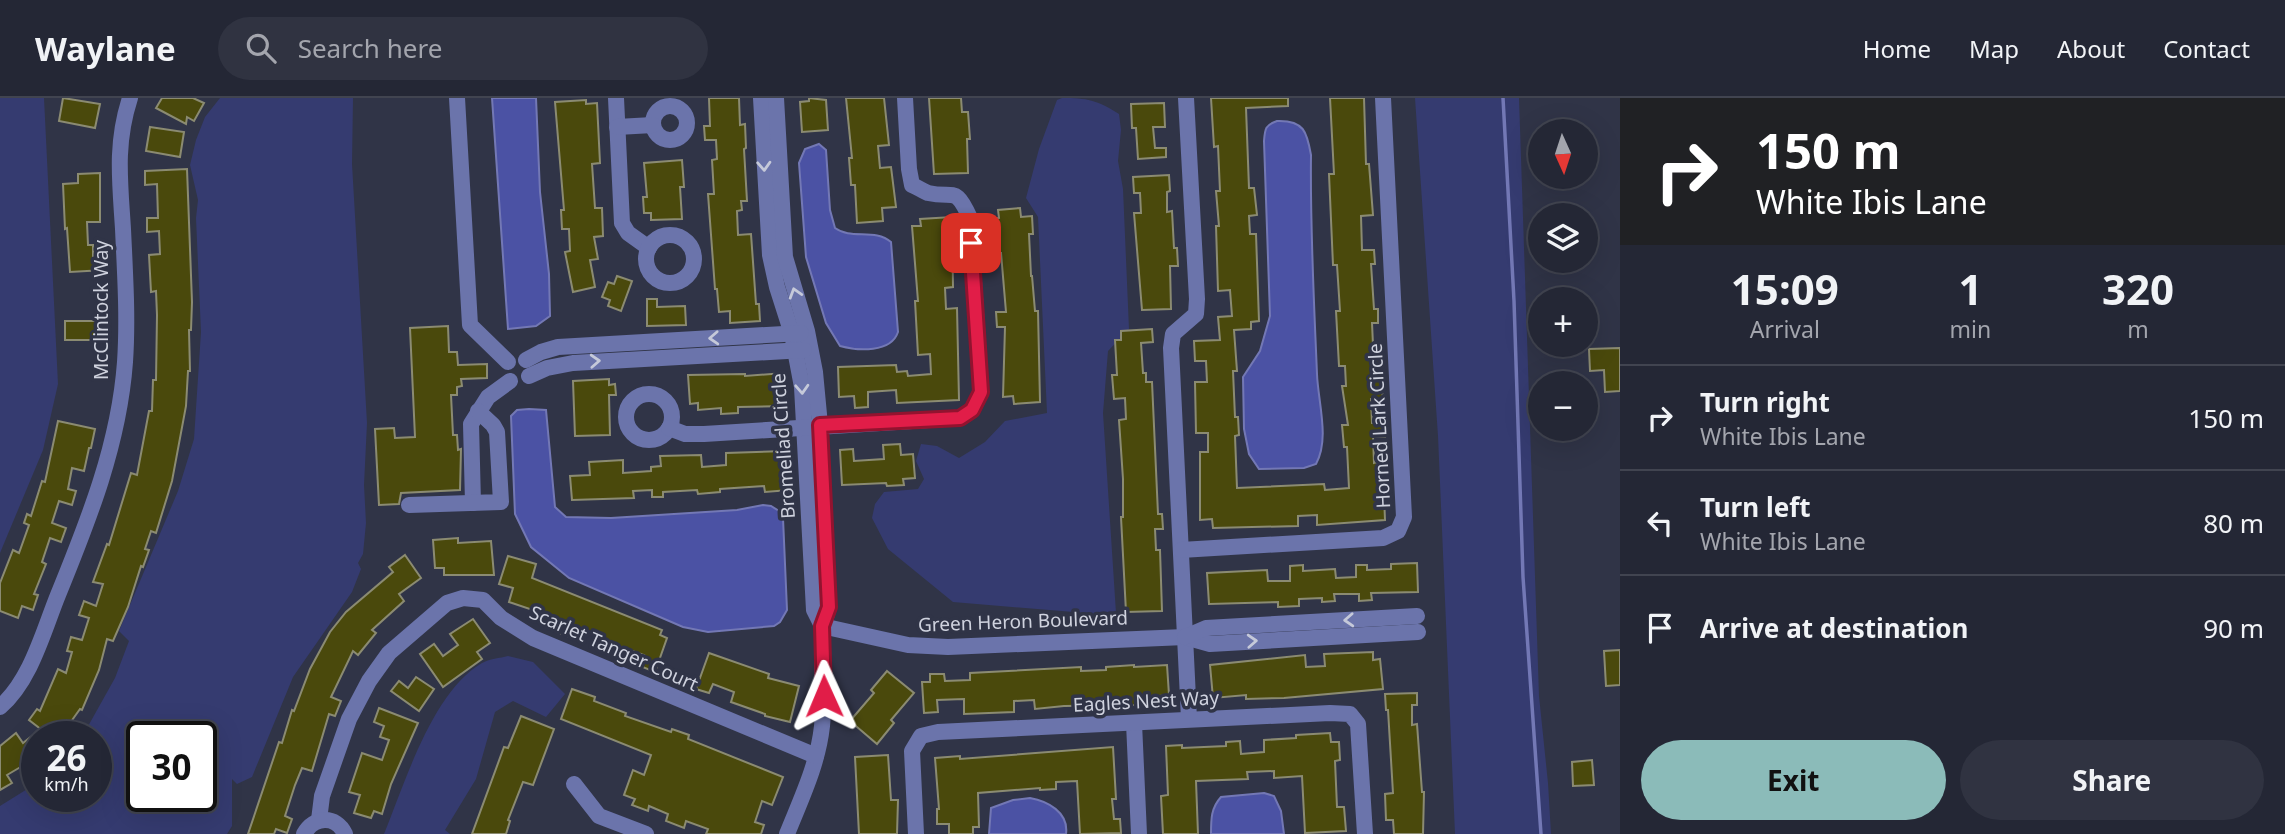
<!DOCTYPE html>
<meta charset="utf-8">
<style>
:root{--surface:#242735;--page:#303341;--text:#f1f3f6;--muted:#a3a5ad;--line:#414450;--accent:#8bbbb9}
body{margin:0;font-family:"Noto Sans",sans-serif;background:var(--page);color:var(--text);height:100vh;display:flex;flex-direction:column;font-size:26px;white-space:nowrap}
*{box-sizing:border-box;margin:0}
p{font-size:23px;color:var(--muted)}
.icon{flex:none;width:38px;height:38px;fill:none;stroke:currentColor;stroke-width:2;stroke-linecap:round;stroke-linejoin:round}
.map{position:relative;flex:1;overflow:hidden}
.side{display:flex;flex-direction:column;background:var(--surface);width:665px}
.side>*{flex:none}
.top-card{background:#202124;color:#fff;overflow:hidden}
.needle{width:46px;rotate:177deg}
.buttons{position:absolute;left:1528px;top:21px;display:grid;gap:14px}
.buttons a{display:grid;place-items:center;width:70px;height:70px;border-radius:50%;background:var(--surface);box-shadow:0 7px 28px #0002,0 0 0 2px var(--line);font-size:35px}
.speed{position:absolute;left:21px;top:623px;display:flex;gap:14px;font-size:35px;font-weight:700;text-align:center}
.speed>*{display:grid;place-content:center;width:91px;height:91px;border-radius:50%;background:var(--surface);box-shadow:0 7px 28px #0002,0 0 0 2px var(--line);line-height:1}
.speed small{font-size:18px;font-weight:400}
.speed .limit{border:4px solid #111;border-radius:10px;background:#fff;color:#111}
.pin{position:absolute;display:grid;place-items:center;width:60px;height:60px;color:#fff;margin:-30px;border-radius:14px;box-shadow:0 4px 10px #0006}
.me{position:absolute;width:77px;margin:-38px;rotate:359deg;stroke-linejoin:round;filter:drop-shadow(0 0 5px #0008)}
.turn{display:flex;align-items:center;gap:24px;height:147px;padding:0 21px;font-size:32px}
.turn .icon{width:91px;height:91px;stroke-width:2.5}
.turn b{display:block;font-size:49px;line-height:60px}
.eta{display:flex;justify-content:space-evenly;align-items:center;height:119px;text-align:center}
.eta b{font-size:42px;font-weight:700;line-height:49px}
.primary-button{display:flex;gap:14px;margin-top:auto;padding:14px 21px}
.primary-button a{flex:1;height:80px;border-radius:42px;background:var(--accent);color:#111;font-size:28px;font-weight:700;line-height:80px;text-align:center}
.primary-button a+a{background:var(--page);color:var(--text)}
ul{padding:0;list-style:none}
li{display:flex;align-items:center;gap:21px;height:105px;padding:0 21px;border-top:2px solid var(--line)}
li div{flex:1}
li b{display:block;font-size:26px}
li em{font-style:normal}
header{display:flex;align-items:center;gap:42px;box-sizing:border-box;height:98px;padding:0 35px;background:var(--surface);border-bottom:2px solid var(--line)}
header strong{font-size:33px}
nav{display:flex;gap:38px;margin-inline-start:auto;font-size:24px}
.search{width:490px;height:63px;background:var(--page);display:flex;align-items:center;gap:18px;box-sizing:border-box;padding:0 24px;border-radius:38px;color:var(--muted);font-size:26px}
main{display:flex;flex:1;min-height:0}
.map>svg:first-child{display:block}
</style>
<header>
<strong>Waylane</strong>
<div class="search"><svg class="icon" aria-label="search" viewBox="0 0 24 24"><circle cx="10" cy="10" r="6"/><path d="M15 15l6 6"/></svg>Search here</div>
<nav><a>Home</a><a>Map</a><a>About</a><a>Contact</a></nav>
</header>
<main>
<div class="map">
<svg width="1620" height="736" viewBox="0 0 1620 736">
<rect width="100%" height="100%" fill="#303447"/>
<g fill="#353b70" fill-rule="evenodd">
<polygon points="0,0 44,0 58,286 43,352 0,455"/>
<path d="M220 0H353L352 66 367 325 364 387 366 425 363 456 358 465 361 471 352 494 293 579 252 679 237 686 232 681V728L227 736H0V708L37 685V698H96V639H82L115 580 129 543 119 533 178 393 194 341 201 234 196 120 198 102 190 67 196 42 205 19ZM142 639H201V698H142Z"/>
<path d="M1062 0C1087 0 1097 2 1119 16L1121 32 1118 63 1123 91 1129 231 1108 253 1103 315 1116 515 1098 516 953 504 888 451 872 420 875 406 884 394 918 391 924 381 916 363 921 346 937 348 959 360 985 344 1005 323 1047 315 1038 119 1026 100 1039 51 1057 2Z"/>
<polygon points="1415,0 1519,0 1539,598 1548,685 1551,736 1455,736 1438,338"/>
<path d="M508 558 533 564 565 596 546 619 513 603 495 614 476 681 445 732 450 736H384C405 685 432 594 482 565 489 561 500 560 508 558Z"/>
</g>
<g fill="#4b52a4" stroke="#7378b5" stroke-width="2">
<polygon points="492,0 536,0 540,94 549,176 550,218 536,228 508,231"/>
<path d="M1277 23C1304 22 1307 34 1311 57 1310 130 1314 203 1317 276 1318 304 1330 341 1316 366L1304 370 1259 371 1249 356 1244 331 1243 279 1260 253 1270 218 1264 43C1265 31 1265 27 1277 23Z"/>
<path d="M819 46 826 52 830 112 835 130C851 142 875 130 891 144L898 234C891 255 858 253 840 248L826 225 806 159 799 65 805 51Z"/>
<polygon points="529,311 546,312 555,409 566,419 611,420 737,412 763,407 771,408 779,413 783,420 787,512 780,524 774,528 708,534 683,529 569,480 531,449 515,416 511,318 517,312"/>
<path d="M1264 695 1274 698 1281 713 1284 736H1211C1211 721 1211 710 1221 699Z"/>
<path d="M1030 700C1047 703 1069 714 1066 736H989L991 710 1013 702Z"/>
</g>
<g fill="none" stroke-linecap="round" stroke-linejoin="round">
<polyline stroke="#7378b5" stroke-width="3.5" points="1503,0 1514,203 1523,479 1541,736"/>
</g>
<g fill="#4a490c" stroke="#8b8b72" stroke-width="2">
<polygon points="63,0 100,6 95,30 59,23"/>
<polygon points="162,0 193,0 204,5 194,23 187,19 186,26 156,10"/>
<polygon points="709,0 739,0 740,27 745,26 746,50 744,51 747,103 741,103 742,112 737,113 738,137 751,136 756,206 759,206 760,223 730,225 730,213 719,214 717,191 715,191 708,96 714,96 712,62 717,61 716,42 705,42 704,28 710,28"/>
<polygon points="809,0 826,2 828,32 802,34 800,4 809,3"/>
<polygon points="846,0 884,0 889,47 878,48 880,70 891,69 896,109 882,110 883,123 857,125 855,87 851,87 849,60 852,60"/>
<polygon points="929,0 961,0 962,14 968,14 970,41 967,41 968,75 934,76"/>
<polygon points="1211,0 1288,0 1288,8 1246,10 1249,90 1254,90 1257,117 1249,118 1250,136 1256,136 1259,223 1251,224 1251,231 1234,232 1237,273 1233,273 1235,319 1238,319 1239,337 1235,338 1237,390 1324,386 1325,392 1349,390 1347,349 1344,349 1342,327 1348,327 1342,288 1346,288 1345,268 1339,268 1336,213 1340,213 1337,167 1333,167 1329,76 1334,76 1330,0 1364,0 1366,66 1369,66 1373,117 1361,118 1362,152 1374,152 1375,166 1371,166 1374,211 1378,211 1378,225 1372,225 1373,247 1377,247 1383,301 1371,301 1372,325 1383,324 1385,339 1373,339 1374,365 1377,364 1379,398 1384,397 1385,422 1317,427 1317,417 1298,418 1298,428 1213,430 1212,421 1200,422 1200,354 1208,354 1208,335 1196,335 1195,284 1207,284 1206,263 1195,263 1194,243 1220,242 1218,219 1232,218 1230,192 1218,193 1216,128 1219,128 1216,93 1220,93 1218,48 1214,49"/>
<polygon points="586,2 586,6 597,5 600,65 592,66 595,110 602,110 603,138 594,139 598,161 590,162 595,189 573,194 565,154 570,153 569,131 562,131 561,112 564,112 555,4"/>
<polygon points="1164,5 1165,29 1153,29 1155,50 1166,50 1166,59 1138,61 1136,30 1132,30 1131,6"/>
<polygon points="150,29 184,34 180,59 146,53"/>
<polygon points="682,62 684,89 680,89 682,121 651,122 651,115 644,115 643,99 647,99 644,65"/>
<polygon points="187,71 192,204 191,232 189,232 190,273 188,273 186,308 172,383 156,435 151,433 145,451 149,452 143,469 141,468 128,509 113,543 107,541 99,572 82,612 80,611 60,639 51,639 29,622 37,611 40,613 58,571 66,575 72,554 67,553 71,539 82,542 89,520 79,517 84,503 96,508 103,486 93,484 107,446 109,447 131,375 137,377 149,313 152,313 153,282 156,282 157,217 156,193 151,194 149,157 160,156 159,133 147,134 147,120 158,120 157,86 145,87 145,73"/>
<polygon points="100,75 100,124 87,124 88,147 93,147 93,158 103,158 104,172 70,174 67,130 65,131 63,86 78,85 78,76"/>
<polygon points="1169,77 1170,93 1167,94 1167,114 1172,113 1174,150 1177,150 1178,168 1170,168 1171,211 1142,212 1134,115 1141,115 1140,95 1134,95 1133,79"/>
<polygon points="1020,110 1021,119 1032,118 1033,136 1029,136 1031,178 1032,178 1035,213 1038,213 1040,304 1014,306 1013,298 1003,299 1005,229 997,229 996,214 1006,214 1001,155 995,155 991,121 999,120 998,112"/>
<polygon points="952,119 953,189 945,190 946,211 957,210 959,302 897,305 896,292 868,294 868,309 855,310 854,298 839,299 838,269 896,267 897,274 907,273 908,278 931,276 930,256 918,257 915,203 918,203 912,128 921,128 920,121"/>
<polygon points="617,178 632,183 621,213 608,208 610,202 602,199 608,184 614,186"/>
<polygon points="647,201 657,201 657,209 685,208 686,227 647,228"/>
<rect x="65" y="223" width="38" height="19"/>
<polygon points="448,228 449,254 457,254 458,267 487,266 487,280 461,281 462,288 457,289 457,297 451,297 453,337 457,337 458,352 461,351 460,392 401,395 399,406 379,407 375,331 394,330 395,340 415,339 410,230"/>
<polygon points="1152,231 1153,244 1141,245 1143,275 1146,275 1146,284 1152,284 1158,416 1162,416 1163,431 1155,431 1156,452 1160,452 1162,513 1126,514 1121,419 1123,419 1123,381 1119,322 1126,321 1125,300 1114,301 1112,277 1117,277 1115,242 1121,242 1121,233"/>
<polygon points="1620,250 1620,293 1605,294 1604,272 1590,273 1589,251"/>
<polygon points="784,275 787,308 738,309 738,315 721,316 721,310 698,312 698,305 690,306 688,277 745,276 745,278"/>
<polygon points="609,281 609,287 615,286 616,297 609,297 610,337 575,338 573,283"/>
<polygon points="58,323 95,331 91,350 89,350 84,373 72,370 68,391 76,393 72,407 59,403 52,425 66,430 61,444 50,440 42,464 46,466 34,496 38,497 33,512 22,508 18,520 0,513 0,485 13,452 19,455 29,427 24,425 27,416 31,418 42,383 45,384"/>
<polygon points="900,346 901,357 913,356 915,380 903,381 904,387 887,388 886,385 842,387 840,352 853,351 854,363 884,361 883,347"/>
<polygon points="786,353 789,392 765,394 764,388 720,391 720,394 698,396 697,392 663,394 663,399 652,399 652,392 633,393 634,400 572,402 570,378 590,377 589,364 623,362 623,375 651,373 651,369 661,368 660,358 701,357 702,369 726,367 726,355"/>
<polygon points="458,440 458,445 491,443 494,477 444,477 444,470 435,470 433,442"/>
<polygon points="405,457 421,480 399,496 404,503 372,532 376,535 358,557 353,553 331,599 341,603 335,618 329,616 312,673 302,670 295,687 285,718 292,721 287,735 276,731 274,736 248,736 279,644 282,645 292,612 294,613 310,571 330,534 346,514 393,474 389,469"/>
<polygon points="508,458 536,466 532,480 662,532 660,537 667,540 655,574 640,568 644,557 624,550 620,560 606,555 610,544 579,531 575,541 562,536 541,527 545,516 509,504 513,490 499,486"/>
<polygon points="1417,465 1418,494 1371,495 1372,502 1359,503 1359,496 1334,496 1335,503 1322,504 1322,500 1299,501 1299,508 1278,509 1278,504 1209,506 1207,475 1267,472 1268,483 1290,483 1290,468 1303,467 1303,473 1335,471 1336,480 1356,479 1356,467 1367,467 1367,472 1391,471 1391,466"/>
<polygon points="473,521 490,545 477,554 482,561 443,589 420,556 434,546 443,558 458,547 450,536"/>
<polygon points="1620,552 1620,587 1606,588 1604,553"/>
<polygon points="1373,554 1373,562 1380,561 1383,591 1284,600 1246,601 1246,597 1213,600 1210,567 1305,557 1306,569 1325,568 1324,556"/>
<polygon points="709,555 769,576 768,580 799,588 790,624 765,618 765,616 731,604 734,594 713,586 709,595 696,591"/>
<polygon points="1134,567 1134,569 1167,567 1169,597 1160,598 1161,604 1136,607 1064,608 1035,611 1034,602 1014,603 1014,614 964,616 964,601 937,602 938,614 924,615 922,584 930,584 930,576 944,576 945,583 970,582 970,575 1081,569 1081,573 1106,572 1106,569"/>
<polygon points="887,573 914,595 891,622 894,625 877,646 850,623 874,595 871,592"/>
<polygon points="416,579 434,591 419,613 391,593 399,583 408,590"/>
<polygon points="572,591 595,599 594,603 626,615 625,618 671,634 672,631 689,637 688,641 783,679 772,707 762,703 755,724 764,727 761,736 706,736 708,731 686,723 684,730 666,723 668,716 649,708 648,713 632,707 635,701 624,697 633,672 644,677 651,657 561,621"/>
<polygon points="1417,595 1417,607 1412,607 1412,627 1417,626 1422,694 1424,694 1423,736 1394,736 1393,722 1386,722 1385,696 1393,695 1388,612 1386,612 1385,596"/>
<polygon points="379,610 418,625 391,686 382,716 374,713 371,720 354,715 360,697 349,694 362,655 382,662 389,642 380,639 384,628 374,624"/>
<polygon points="521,618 554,631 533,687 523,684 508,722 510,723 506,736 472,736 504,649 508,650"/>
<polygon points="37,634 37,666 28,672 24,667 7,677 12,685 0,692 0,648 16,635 23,645"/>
<polygon points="1330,635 1331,644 1339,644 1340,662 1335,663 1337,709 1344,709 1346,733 1305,735 1302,678 1274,680 1274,673 1247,674 1248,681 1196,683 1198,736 1163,736 1161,698 1168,697 1166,648 1182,647 1182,650 1226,648 1226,644 1240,643 1241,656 1264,654 1264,642 1296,640 1296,637"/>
<polygon points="1113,649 1116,701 1112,701 1114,721 1120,721 1121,735 1080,736 1077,683 1056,684 1056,691 1040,692 1040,690 978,695 979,729 973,729 973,736 949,736 949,726 937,726 937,711 939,711 935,660 960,658 960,661"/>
<polygon points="888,657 891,702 898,702 897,736 859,736 855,659"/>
<polygon points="1592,662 1594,687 1573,688 1572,664"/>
</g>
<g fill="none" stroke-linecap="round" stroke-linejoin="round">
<g stroke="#6b74ab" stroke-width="16">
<polyline points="457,0 470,227 508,264"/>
<polyline points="616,0 622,125 628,135 649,150"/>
<polyline points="761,0 770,157 777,189 792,236 802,289 814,512 822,528"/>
<path d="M776 0 785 159 807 233 815 274 820 327 829 509C816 546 826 589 822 628 818 666 801 701 787 736"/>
<polyline points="1186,0 1197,201 1196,216 1173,236 1171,250 1189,621"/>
<circle cx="670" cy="25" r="17"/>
<polyline points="617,29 653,27"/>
<circle cx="670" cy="161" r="24"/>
<polyline points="526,262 541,254 558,249 801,235"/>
<polyline points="529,278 547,270 573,265 804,252"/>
<circle cx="649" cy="319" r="23"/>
<path d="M669 330 685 336H704L960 320 972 312 981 294 970 120C955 87 955 101 928 95 923 93 917 89 912 87L909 71 905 0"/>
<polyline points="473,405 471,326 488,299 510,283"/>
<polyline points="409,407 501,404 497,334 493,327 478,313"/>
<polyline points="1181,452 1383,440 1398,433 1404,419 1383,0"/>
<polyline points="822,528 908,547 948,549 1185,539 1210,546 1418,534"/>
<polyline points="1185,539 1206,530 1417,518"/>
<path d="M0 609C31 582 43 534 58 497 89 421 119 346 125 264 128 220 125 175 123 131 120 83 115 46 130 0"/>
<polyline points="1134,625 1139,736"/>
<polyline points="574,686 599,718 646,736"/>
<polyline points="319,722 322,698 349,621 369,583 389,555 447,505 463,500 483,502 501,520 533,540 816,658"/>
<path d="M304 736C314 718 336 717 345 736"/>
<polyline points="916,736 912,653 921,638 938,634 1330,615 1350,616 1358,626 1365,736"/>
</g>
</g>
<defs><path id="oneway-chevron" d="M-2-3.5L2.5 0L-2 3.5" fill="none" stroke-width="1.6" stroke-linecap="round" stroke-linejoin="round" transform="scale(1.75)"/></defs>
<g stroke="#c5c9d9">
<use href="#oneway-chevron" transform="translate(764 68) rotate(87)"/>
<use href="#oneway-chevron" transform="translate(795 195) rotate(-107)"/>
<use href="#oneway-chevron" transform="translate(714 240) rotate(177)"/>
<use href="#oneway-chevron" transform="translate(595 263) rotate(-3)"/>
<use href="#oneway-chevron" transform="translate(802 291) rotate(87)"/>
<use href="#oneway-chevron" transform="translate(1349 522) rotate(177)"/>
<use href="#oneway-chevron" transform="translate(1252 543) rotate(-3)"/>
</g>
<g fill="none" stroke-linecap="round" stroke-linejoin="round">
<g stroke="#92132f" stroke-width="18">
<polyline id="route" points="824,598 822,528 829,509 820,327 960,320 972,312 981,294 971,145"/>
</g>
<use href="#route" stroke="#e11d48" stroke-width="12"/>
</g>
<g text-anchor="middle" stroke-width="7" stroke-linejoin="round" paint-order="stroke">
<g font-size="19" fill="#cfd2de" stroke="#303447">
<text transform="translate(101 212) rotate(-90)" y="7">McClintock Way</text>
<text transform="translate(1379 328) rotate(-93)" y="7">Horned Lark Circle</text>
<text transform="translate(783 348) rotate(-94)" y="7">Bromeliad Circle</text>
<text transform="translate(1023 523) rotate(-2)" y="7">Green Heron Boulevard</text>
<text transform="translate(614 550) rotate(24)" y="7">Scarlet Tanger Court</text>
<text transform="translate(1146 603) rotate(-3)" y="7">Eagles Nest Way</text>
</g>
</g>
</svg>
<div class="buttons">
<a><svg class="needle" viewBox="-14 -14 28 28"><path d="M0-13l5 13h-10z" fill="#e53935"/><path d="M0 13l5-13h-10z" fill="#a3a5ad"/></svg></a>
<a><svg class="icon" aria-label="layers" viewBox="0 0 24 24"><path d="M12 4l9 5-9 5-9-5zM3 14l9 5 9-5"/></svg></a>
<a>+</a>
<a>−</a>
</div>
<div class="speed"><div>26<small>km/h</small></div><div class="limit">30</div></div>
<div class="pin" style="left:971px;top:145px;background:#d93025"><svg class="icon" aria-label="arrive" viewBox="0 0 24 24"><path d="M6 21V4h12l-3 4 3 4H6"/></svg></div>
<svg class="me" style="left:824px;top:598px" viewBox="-20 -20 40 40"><path d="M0-17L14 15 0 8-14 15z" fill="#e11d48" stroke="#fff" stroke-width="4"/></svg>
</div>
<section class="side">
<div class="top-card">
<div class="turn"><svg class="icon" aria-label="right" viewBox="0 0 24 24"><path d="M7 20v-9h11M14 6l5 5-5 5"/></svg><div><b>150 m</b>White Ibis Lane</div></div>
</div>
<div class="eta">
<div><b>15:09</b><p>Arrival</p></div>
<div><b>1</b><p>min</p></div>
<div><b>320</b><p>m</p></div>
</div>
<ul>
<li><svg class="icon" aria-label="right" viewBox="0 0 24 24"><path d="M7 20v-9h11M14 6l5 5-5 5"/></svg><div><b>Turn right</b><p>White Ibis Lane</p></div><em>150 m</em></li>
<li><svg class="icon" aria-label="left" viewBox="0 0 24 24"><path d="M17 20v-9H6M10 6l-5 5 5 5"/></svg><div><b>Turn left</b><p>White Ibis Lane</p></div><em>80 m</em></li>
<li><svg class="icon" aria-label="arrive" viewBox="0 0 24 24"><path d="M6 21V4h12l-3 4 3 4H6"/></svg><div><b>Arrive at destination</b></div><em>90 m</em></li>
</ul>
<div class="primary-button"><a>Exit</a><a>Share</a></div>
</section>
</main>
